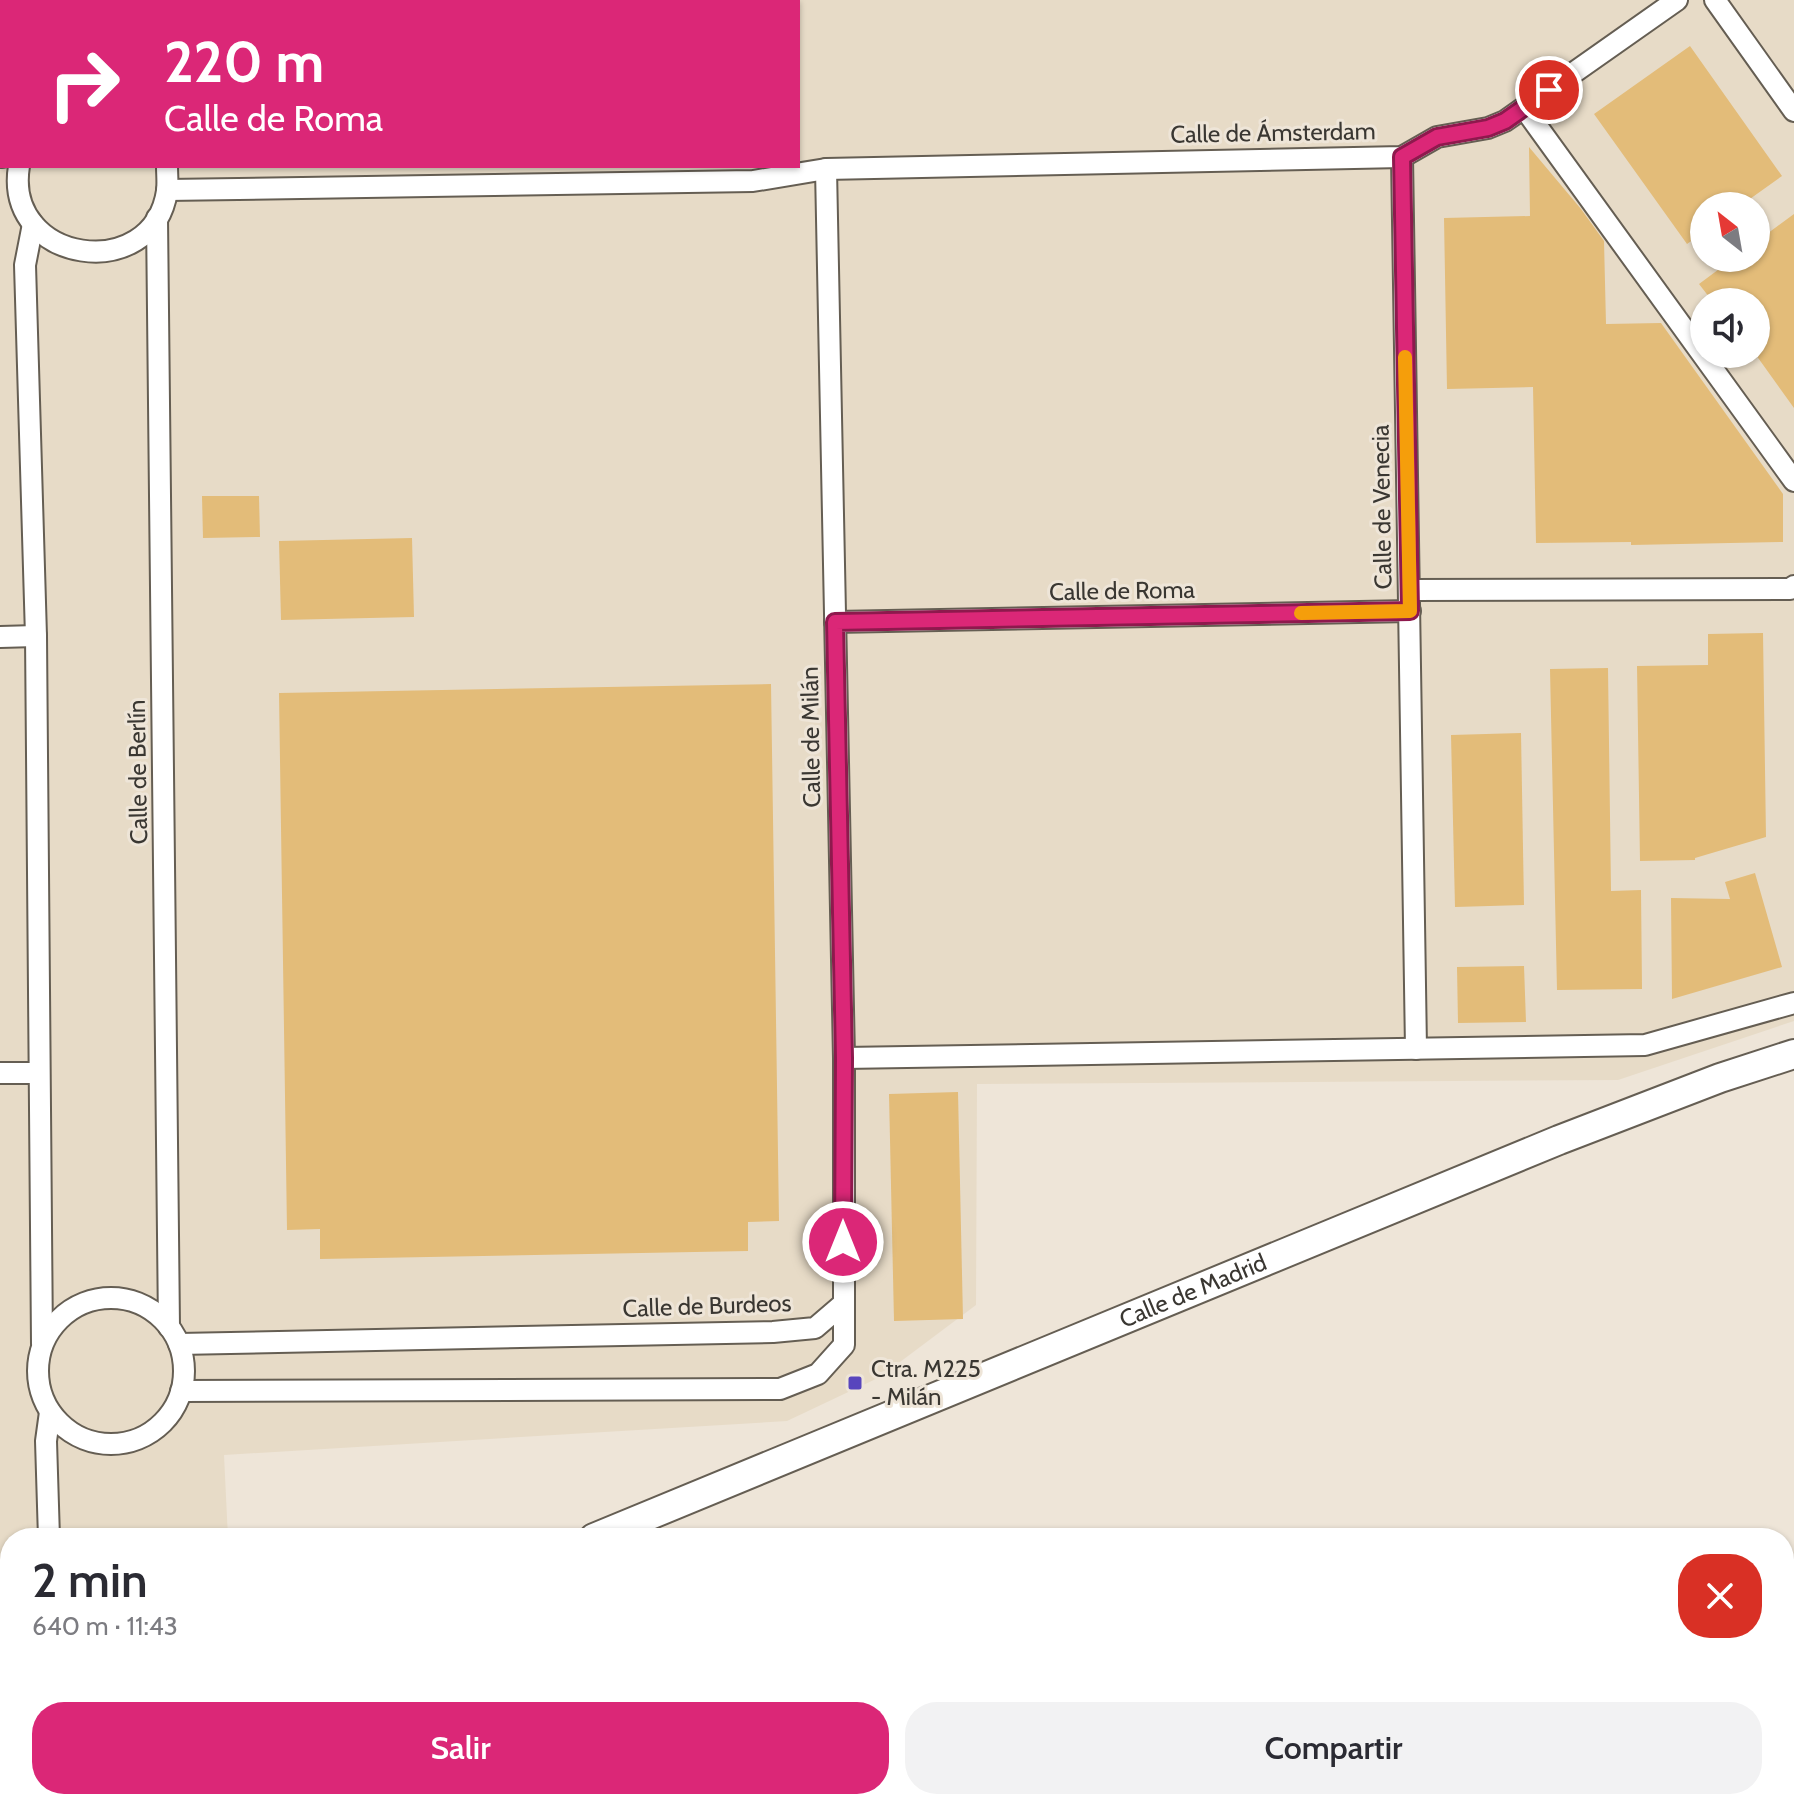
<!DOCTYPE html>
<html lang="es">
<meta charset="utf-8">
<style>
:root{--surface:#fff;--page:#f2f2f3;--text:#2b2b33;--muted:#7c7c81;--accent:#db2777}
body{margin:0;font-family:Cabin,sans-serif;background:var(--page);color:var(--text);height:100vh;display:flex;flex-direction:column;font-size:30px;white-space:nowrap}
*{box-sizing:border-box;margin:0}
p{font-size:26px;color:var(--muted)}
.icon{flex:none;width:44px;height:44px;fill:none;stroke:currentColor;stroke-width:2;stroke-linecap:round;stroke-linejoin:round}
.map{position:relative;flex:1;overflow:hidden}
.sheet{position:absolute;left:0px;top:1528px;width:1794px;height:282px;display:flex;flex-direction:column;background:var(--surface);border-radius:32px 32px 0 0;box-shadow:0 2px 6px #0004}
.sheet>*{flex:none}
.hud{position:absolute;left:0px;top:0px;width:800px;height:168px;box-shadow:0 2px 6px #0004;background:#db2777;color:#fff;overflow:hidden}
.needle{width:52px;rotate:329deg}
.tools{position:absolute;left:1690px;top:192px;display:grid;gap:16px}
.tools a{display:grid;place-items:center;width:80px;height:80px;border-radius:50%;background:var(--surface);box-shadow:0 2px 6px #0004;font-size:40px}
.pin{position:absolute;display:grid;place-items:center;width:68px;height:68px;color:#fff;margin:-34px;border:4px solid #fff;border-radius:50%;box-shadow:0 2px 8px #0007}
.me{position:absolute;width:88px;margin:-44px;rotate:0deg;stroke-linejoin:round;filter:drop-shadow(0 0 6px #0008)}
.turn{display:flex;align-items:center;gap:28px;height:168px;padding:0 32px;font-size:36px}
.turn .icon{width:104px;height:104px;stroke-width:2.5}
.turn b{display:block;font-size:56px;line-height:68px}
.round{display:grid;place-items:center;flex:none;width:84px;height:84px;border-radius:32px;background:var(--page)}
.headline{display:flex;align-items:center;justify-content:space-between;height:136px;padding:0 32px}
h1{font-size:48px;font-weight:600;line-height:60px}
.button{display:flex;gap:16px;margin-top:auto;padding:16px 32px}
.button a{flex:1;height:92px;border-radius:32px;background:var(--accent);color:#fff;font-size:32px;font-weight:600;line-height:92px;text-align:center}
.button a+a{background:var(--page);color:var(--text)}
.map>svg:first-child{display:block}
</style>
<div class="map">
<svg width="1794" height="1809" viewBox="0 0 1794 1809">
<rect width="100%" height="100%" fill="#eee5d8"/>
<path fill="#e7dbc7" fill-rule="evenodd" d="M0 0H1794V1021L1618 1080 977 1084 976 1305 880 1377 787 1421 224 1455 228 1538H10V1758L0 1766ZM2 2H798V166H2ZM1704 206H1756V258H1704ZM1704 302H1756V354H1704Z"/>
<g fill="#e3bc79">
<polygon points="1690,46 1782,176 1740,206 1704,206 1704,232 1687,244 1594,114"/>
<polygon points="1529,147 1581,209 1604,241 1606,324 1661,323 1783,494 1783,542 1631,545 1631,542 1536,543 1533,387 1447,389 1444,218 1530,216"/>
<polygon points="1794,214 1794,408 1756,355 1756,302 1713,302 1699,284 1734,258 1756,258 1756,242"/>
<polygon points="202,496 259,496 260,537 203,538"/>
<polygon points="412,538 414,617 281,620 279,541"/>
<polygon points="1763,633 1766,837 1695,858 1695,860 1640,861 1637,666 1708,665 1708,634"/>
<polygon points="1608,668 1611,891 1641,890 1642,989 1557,990 1550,669"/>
<polygon points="771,684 779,1221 748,1222 748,1251 320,1259 320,1229 287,1230 279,693"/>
<polygon points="1521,733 1524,905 1455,907 1451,735"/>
<polygon points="1755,873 1782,967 1672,999 1671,898 1730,899 1725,882"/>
<polygon points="1524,966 1526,1022 1458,1023 1457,967"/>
<polygon points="958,1092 963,1319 894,1321 889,1094"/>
</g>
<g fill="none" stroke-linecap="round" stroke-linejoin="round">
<g stroke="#655e53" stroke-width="24">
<g id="street">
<polyline points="24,0 24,2"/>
<polyline points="154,0 154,2"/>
<polyline points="1715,0 1794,111"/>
<polyline points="1524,108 1794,481"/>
<polyline points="0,157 2,157"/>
<polyline points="1402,157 1416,1049"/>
<path d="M19 166C3 264 153 285 167 191 168 183 167 174 167 166"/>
<polyline points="167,190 753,181 826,169 1402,157 1437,137 1488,128 1505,121 1677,0"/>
<polyline points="157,218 169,1327"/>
<polyline points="33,224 25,265 36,636 42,1344"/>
<polyline points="1410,590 1790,589 1794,586"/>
<polyline points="835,622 1410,611"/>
<polyline points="0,637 36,636"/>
<polyline points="844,1058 1645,1045 1794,1003"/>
<polyline points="0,1073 39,1073"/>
<circle cx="111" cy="1371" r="73"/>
<polyline points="179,1344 773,1332 815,1328 843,1304"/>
<polyline points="181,1391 780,1389 818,1374 844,1345 844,1058 826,169"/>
<polyline points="49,1538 46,1441 50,1412"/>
<polyline points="0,1744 10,1739"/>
</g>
</g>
<g stroke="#655e53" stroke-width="32">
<g id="secondary">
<path id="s1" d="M594 1538 1559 1140 1720 1078 1794 1054"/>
<polyline points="0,1785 10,1777"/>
</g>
</g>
<use href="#street" stroke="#fff" stroke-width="20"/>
<use href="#secondary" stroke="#fff" stroke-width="28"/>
</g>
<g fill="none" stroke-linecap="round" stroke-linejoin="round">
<g stroke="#8e194d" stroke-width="20">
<polyline id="route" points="843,1242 844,1058 835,622 1410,611 1402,157 1437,137 1488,128 1505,121 1549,90"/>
</g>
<use href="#route" stroke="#db2777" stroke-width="14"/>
<polyline stroke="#f59e0b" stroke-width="14" points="1301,613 1410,611 1405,357"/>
</g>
<rect fill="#5845bd" stroke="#eee5d8" stroke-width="3" x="847" y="1375" width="16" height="16" rx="4"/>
<g text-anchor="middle" stroke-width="6" stroke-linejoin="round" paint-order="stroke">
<g font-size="24" fill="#3a3732" stroke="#eee5d8">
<text transform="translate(1273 133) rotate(-1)" y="8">Calle de Ámsterdam</text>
<text transform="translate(1382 507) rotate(-91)" y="8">Calle de Venecia</text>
<text transform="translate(1122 591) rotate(-1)" y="8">Calle de Roma</text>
<text transform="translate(811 737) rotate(-91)" y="8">Calle de Milán</text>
<text transform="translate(138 772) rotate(-91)" y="8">Calle de Berlín</text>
<text dy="8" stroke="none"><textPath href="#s1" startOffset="648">Calle de Madrid</textPath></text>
<text transform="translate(707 1306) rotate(-2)" y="8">Calle de Burdeos</text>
</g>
<g font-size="24" fill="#3a3732" stroke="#eee5d8" text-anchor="start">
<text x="871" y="1377">Ctra. M225<tspan x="871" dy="28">- Milán</tspan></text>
</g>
</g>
</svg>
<div class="tools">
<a><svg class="needle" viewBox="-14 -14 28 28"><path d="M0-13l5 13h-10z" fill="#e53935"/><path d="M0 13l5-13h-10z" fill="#7c7c81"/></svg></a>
<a><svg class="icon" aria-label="sound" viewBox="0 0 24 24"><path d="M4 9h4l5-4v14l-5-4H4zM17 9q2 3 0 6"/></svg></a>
</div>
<div class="pin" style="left:1549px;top:90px;background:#d93025"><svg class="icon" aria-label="arrive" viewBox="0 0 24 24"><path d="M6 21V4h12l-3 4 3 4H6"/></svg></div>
<svg class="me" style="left:843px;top:1242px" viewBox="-20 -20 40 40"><circle r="17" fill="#db2777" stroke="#fff" stroke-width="3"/><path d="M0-11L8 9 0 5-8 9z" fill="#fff"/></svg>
<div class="hud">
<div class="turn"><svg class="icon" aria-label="right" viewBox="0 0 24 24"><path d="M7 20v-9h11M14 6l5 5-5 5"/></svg><div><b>220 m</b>Calle de Roma</div></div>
</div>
<section class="sheet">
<div class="headline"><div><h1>2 min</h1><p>640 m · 11:43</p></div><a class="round" style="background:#d93025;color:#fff"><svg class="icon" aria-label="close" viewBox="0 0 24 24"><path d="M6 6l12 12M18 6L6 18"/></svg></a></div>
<div class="button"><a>Salir</a><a>Compartir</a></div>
</section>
</div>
